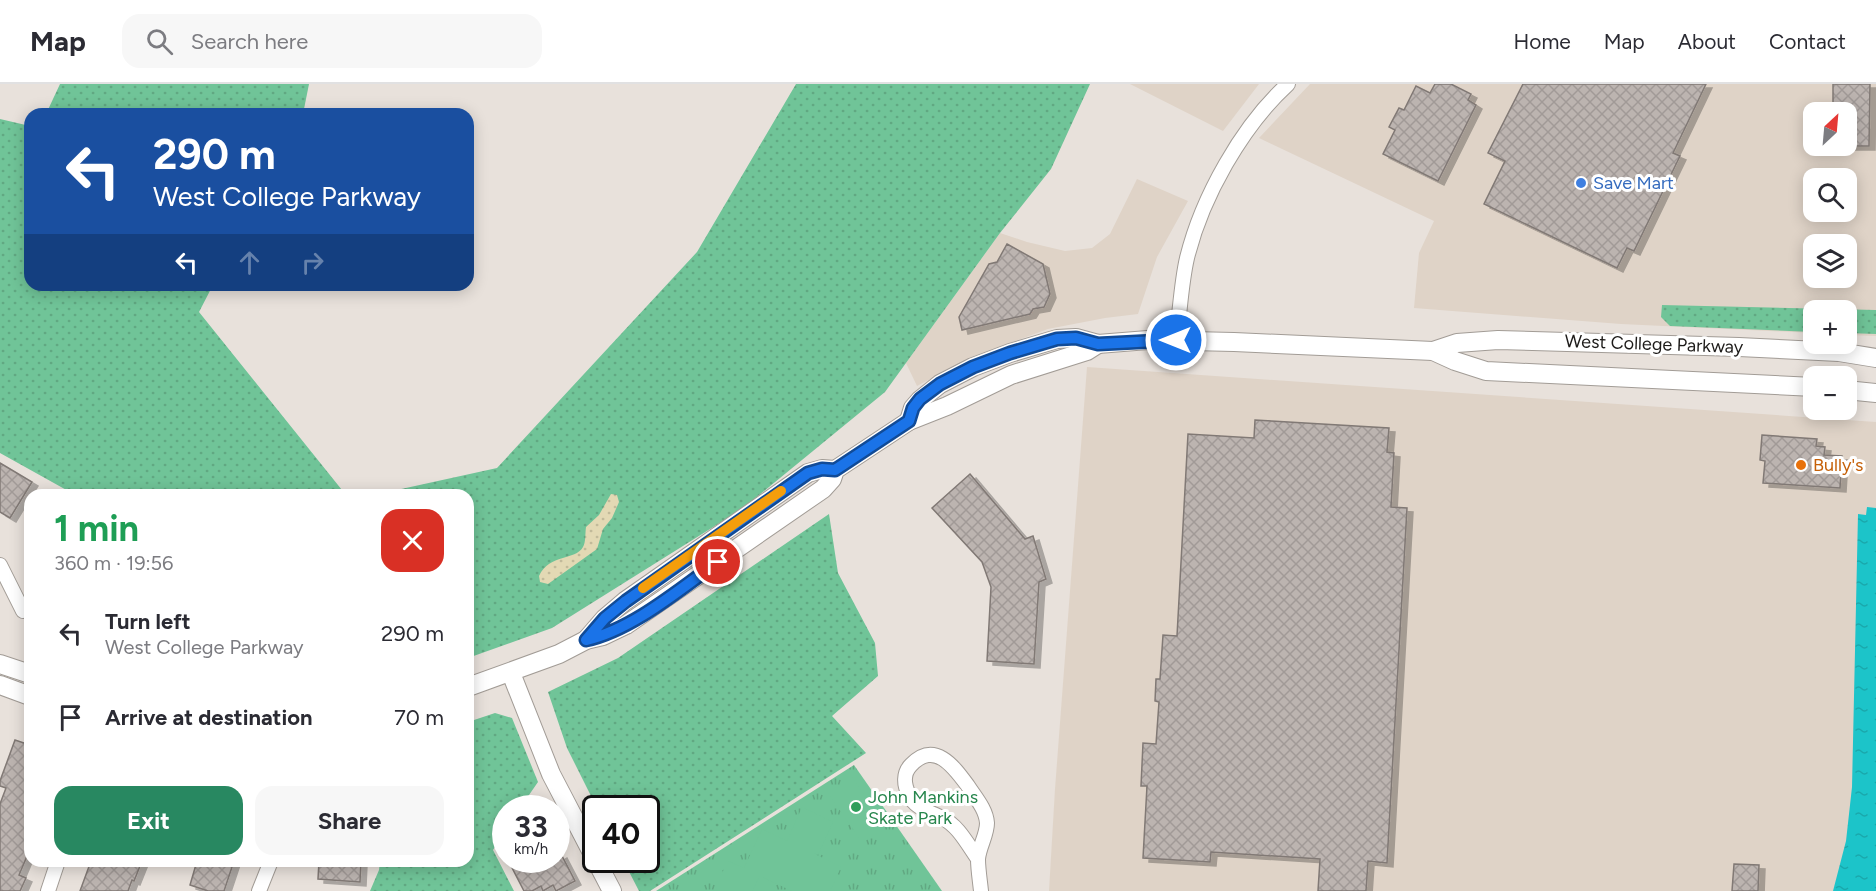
<!DOCTYPE html>
<meta charset="utf-8">
<style>
:root{--surface:#fff;--page:#f7f7f7;--text:#2b2b33;--muted:#7c7c81;--line:#e1e1e2;--accent:#288861}
body{margin:0;font-family:Figtree,sans-serif;background:var(--page);color:var(--text);height:100vh;display:flex;flex-direction:column;font-size:22px;white-space:nowrap}
*{box-sizing:border-box;margin:0}
p{font-size:20px;color:var(--muted)}
.icon{flex:none;width:33px;height:33px;fill:none;stroke:currentColor;stroke-width:2;stroke-linecap:round;stroke-linejoin:round}
.map{position:relative;flex:1;overflow:hidden}
.sheet{position:absolute;left:24px;top:405px;width:450px;height:378px;display:flex;flex-direction:column;background:var(--surface);border-radius:18px;box-shadow:0 3px 15px #0003}
.sheet>*{flex:none}
.banner{position:absolute;left:24px;top:24px;width:450px;height:183px;border-radius:18px;box-shadow:0 3px 15px #0003;background:#1a4fa0;color:#fff;overflow:hidden}
.needle{width:39px;rotate:26deg}
.fabs{position:absolute;left:1803px;top:18px;display:grid;gap:12px}
.fabs a{display:grid;place-items:center;width:54px;height:54px;border-radius:12px;background:var(--surface);box-shadow:0 3px 15px #0003;font-size:30px}
.speed{position:absolute;left:492px;top:711px;display:flex;gap:12px;font-size:30px;font-weight:700;text-align:center}
.speed>*{display:grid;place-content:center;width:78px;height:78px;border-radius:50%;background:var(--surface);box-shadow:0 3px 15px #0003;line-height:1}
.speed small{font-size:15px;font-weight:400}
.speed .limit{border:3px solid #111;border-radius:9px;background:#fff;color:#111}
.pin{position:absolute;display:grid;place-items:center;width:51px;height:51px;color:#fff;margin:-26px;border:3px solid #fff;border-radius:50%;box-shadow:0 2px 6px #0007}
.me{position:absolute;width:66px;margin:-33px;rotate:270deg;stroke-linejoin:round;filter:drop-shadow(0 0 4px #0008)}
.turn{display:flex;align-items:center;gap:21px;height:126px;padding:0 30px;font-size:27px}
.turn .icon{width:78px;height:78px;stroke-width:2.5}
.turn b{display:block;font-size:42px;line-height:51px}
.lanes{display:flex;align-items:center;height:57px;padding:0 30px;background:#0003;justify-content:center;gap:30px;direction:ltr}
.lanes .off{opacity:.35}
.round{display:grid;place-items:center;flex:none;width:63px;height:63px;border-radius:18px;background:var(--page)}
.summary{display:flex;align-items:center;justify-content:space-between;height:102px;padding:0 30px}
h1{font-size:36px;font-weight:700;line-height:45px;color:#1e9e55}
.cta{display:flex;gap:12px;margin-top:auto;padding:12px 30px}
.cta a{flex:1;height:69px;border-radius:18px;background:var(--accent);color:#fff;font-size:24px;font-weight:700;line-height:69px;text-align:center}
.cta a+a{background:var(--page);color:var(--text)}
ul{padding:0;list-style:none}
li{display:flex;align-items:center;gap:18px;height:84px;padding:0 30px}
li div{flex:1}
li b{display:block;font-size:22px}
li em{font-style:normal}
header{display:flex;align-items:center;gap:36px;box-sizing:border-box;height:84px;padding:0 30px;background:var(--surface);border-bottom:2px solid var(--line)}
header strong{font-size:28px}
nav{display:flex;gap:33px;margin-inline-start:auto;font-size:21px}
.search{width:420px;height:54px;background:var(--page);display:flex;align-items:center;gap:15px;box-sizing:border-box;padding:0 21px;border-radius:18px;color:var(--muted);font-size:22px}
.map>svg:first-child{display:block}
</style>
<header>
<strong>Map</strong>
<div class="search"><svg class="icon" aria-label="search" viewBox="0 0 24 24"><circle cx="10" cy="10" r="6"/><path d="M15 15l6 6"/></svg>Search here</div>
<nav><a>Home</a><a>Map</a><a>About</a><a>Contact</a></nav>
</header>
<div class="map">
<svg width="1876" height="807" viewBox="0 0 1876 807">
<defs>
<pattern id="grass-dots" width="8" height="8" patternUnits="userSpaceOnUse" patternTransform="scale(1.5)"><rect width="8" height="8" fill="#70c498"/><path d="M2 2h.1M6 6h.1" fill="none" stroke="#61a882" stroke-width="1.8" stroke-linecap="round"/></pattern>
<pattern id="sand-dots" width="8" height="8" patternUnits="userSpaceOnUse" patternTransform="scale(1.5)"><rect width="8" height="8" fill="#e3d9b4"/><path d="M2 2h.1M6 6h.1" fill="none" stroke="#c2ba9a" stroke-width="1.8" stroke-linecap="round"/></pattern>
<pattern id="park-tufts" width="24" height="20" patternUnits="userSpaceOnUse" patternTransform="scale(1.5)"><rect width="24" height="20" fill="#70c498"/><path d="M3 7l-1-3M5 7V3M7 7l1-3M15 17l-1-3M17 17v-4M19 17l1-3" fill="none" stroke="#61a882"/></pattern>
<pattern id="water-ripples" width="26" height="14" patternUnits="userSpaceOnUse" patternTransform="scale(1.5)"><rect width="26" height="14" fill="#1cc4c9"/><path d="M2 4q2-2 4 0t4 0M15 11q2-2 4 0t4 0" fill="none" stroke="#19a8ac"/></pattern>
<pattern id="building-cross-hatch" width="8" height="8" patternUnits="userSpaceOnUse" patternTransform="scale(1.5)"><rect width="8" height="8" fill="#bcb4b0"/><path d="M0 0l8 8M0 8l8-8" fill="none" stroke="#a19a97"/></pattern>
<filter id="shadow"><feDropShadow dx="6" dy="4" stdDeviation="0" flood-color="#0004"/></filter>
</defs>
<rect width="100%" height="100%" fill="#e8e1db"/>
<g fill="#dfd3c7" fill-rule="evenodd">
<polygon points="1130,0 1259,0 1223,47"/>
<path d="M1310 0H1876V252L1847 251 1846 226H1814L1813 249 1621 240 1414 224 1419 169 1434 137 1259 54ZM1814 28H1846V62H1814ZM1814 94H1846V128H1814ZM1814 160H1846V194H1814Z"/>
<polygon points="1137,95 1188,117 1157,173 1138,230 1105,234 1048,245 974,272 917,302 906,279 1000,149 1027,158 1065,167 1092,164 1110,150"/>
<polygon points="1087,283 1876,338 1876,807 1049,807 1055,705"/>
</g>
<g fill="url(#grass-dots)">
<polygon points="60,0 309,0 303,30 46,30"/>
<polygon points="796,0 1090,0 1051,85 1000,149 885,308 742,425 552,544 468,574 468,411 374,411 497,384 697,168"/>
<polygon points="0,35 30,42 30,201 213,201 199,228 346,411 72,411 70,408 0,369"/>
<polygon points="1662,221 1876,226 1876,250 1847,249 1846,226 1814,226 1813,248 1670,242 1661,233"/>
<polygon points="829,430 838,489 875,559 878,592 832,632 866,669 650,807 639,807 623,776 646,776 646,724 597,724 567,664 548,608 618,574"/>
<polygon points="495,629 512,634 538,698 520,724 506,724 505,747 493,766 514,807 370,807 379,786 380,777 468,777 468,638"/>
</g>
<path fill="url(#sand-dots)" d="M611 410 617 411 619 418 612 434 603 445 597 465 548 500 540 498 539 492C550 469 575 477 583 463 586 458 585 450 586 443L599 431Z"/>
<polygon fill="url(#park-tufts)" points="854,681 942,807 656,807"/>
<g fill="#70c498">
<polygon points="852,693 883,738 859,754 828,709"/>
<polygon points="802,723 833,738 818,771 813,769 841,783 830,807 792,807 760,792 752,807 713,807 728,777 744,784 762,745 787,757"/>
</g>
<polygon fill="url(#water-ripples)" points="1867,423 1876,424 1876,807 1833,807 1846,757 1852,703 1858,430 1866,431"/>
<g fill="url(#building-cross-hatch)" stroke="#817975" stroke-width="1.5" filter="url(#shadow)">
<polygon points="1435,0 1451,0 1471,10 1468,16 1476,21 1438,97 1383,70 1395,46 1389,43 1399,24 1404,26 1416,2 1430,9"/>
<polygon points="1523,0 1706,0 1673,69 1680,72 1634,167 1627,164 1617,184 1484,120 1505,77 1488,69"/>
<polygon points="1833,0 1870,0 1869,62 1846,62 1846,28 1833,28"/>
<polygon points="1007,160 1043,180 1050,210 1044,223 1033,225 1030,230 962,246 959,233 989,180 997,178"/>
<polygon points="1255,336 1389,344 1387,368 1394,369 1391,423 1407,424 1387,779 1368,777 1366,807 1318,807 1320,775 1211,768 1210,778 1143,774 1147,702 1141,702 1143,659 1156,660 1159,618 1155,617 1156,595 1160,595 1163,551 1177,552 1188,350 1254,354"/>
<polygon points="1762,351 1817,355 1816,362 1825,363 1824,371 1842,372 1840,404 1763,399 1765,377 1760,376"/>
<polygon points="0,379 32,398 10,434 0,428"/>
<polygon points="970,390 1025,455 1033,452 1046,495 1039,498 1034,580 987,577 991,503 982,478 932,424"/>
<polygon points="15,656 30,661 30,765 19,791 26,794 20,807 0,807 0,720 6,704 0,702 0,697"/>
<polygon points="561,770 575,797 556,807 553,801 543,807 541,802 532,807 524,807 508,776 556,776 556,773"/>
<polygon points="91,777 142,777 134,797 132,796 128,807 80,807"/>
<polygon points="197,777 234,777 224,807 208,807 190,801"/>
<polygon points="319,777 361,777 360,798 318,795"/>
<polygon points="1734,780 1759,781 1758,807 1732,807"/>
</g>
<g fill="none" stroke-linecap="round" stroke-linejoin="round">
<g stroke="#a29c96" stroke-width="16">
<g id="minor">
<path d="M1176 256C1180 229 1181 200 1187 174 1202 113 1242 42 1288 0"/>
<polyline points="0,481 23,527"/>
<path d="M978 775C968 761 958 741 942 734 931 728 914 724 909 711 904 701 903 689 911 681 935 656 954 683 968 702 975 713 986 725 987 739 987 751 979 763 978 775 978 785 980 797 981 807"/>
<polyline points="48,807 58,777"/>
<polyline points="259,807 271,777"/>
</g>
</g>
<g stroke="#a29c96" stroke-width="20">
<g id="tertiary">
<polyline points="1433,267 1457,259 1498,256 1739,263 1839,268 1876,274"/>
<polyline points="1846,306 1876,309"/>
<polyline points="909,337 913,324 920,316 940,300 973,283 1010,269 1057,255 1076,254 1098,260 1148,256 1234,258 1433,267 1455,277 1486,287 1814,303"/>
<polyline points="586,556 605,534 625,517 808,389 822,385 835,386"/>
<polyline points="0,580 30,590"/>
<polyline points="511,589 551,690 612,807"/>
<polyline points="0,601 30,612"/>
<polyline points="468,603 559,570 586,556 603,552 626,541 823,405 832,395 835,386 909,337 947,322 1011,291 1087,267 1098,260"/>
</g>
</g>
<use href="#minor" stroke="#fff" stroke-width="14"/>
<use href="#tertiary" stroke="#fff" stroke-width="18"/>
</g>
<g fill="none" stroke-linecap="round" stroke-linejoin="round">
<g stroke="#114b97" stroke-width="15">
<path id="route" d="M718 478C680 505 632 546 586 556L605 534 626 517 808 389 822 385 835 386 909 337 913 324 920 315 940 300 973 283 1010 269 1057 255 1076 254 1098 260 1176 256"/>
</g>
<use href="#route" stroke="#1a73e8" stroke-width="10"/>
<polyline stroke="#f59e0b" stroke-width="10" points="643,504 781,407"/>
</g>
<circle fill="#3f7fe0" stroke="#fff" stroke-width="2" cx="1581" cy="99" r="6"/>
<circle fill="#e8710a" stroke="#fff" stroke-width="2" cx="1801" cy="381" r="6"/>
<circle fill="#2e9e5b" stroke="#fff" stroke-width="2" cx="856" cy="723" r="6"/>
<g text-anchor="middle" stroke-width="6" stroke-linejoin="round" paint-order="stroke">
<g font-size="18" fill="#366cbe" stroke="#fff" text-anchor="start">
<text x="1593" y="105">Save Mart</text>
</g>
<g font-size="18" fill="#1d1b19" stroke="#fff">
<text transform="translate(1654 260) rotate(2)" y="6">West College Parkway</text>
</g>
<g font-size="18" fill="#c56008" stroke="#fff" text-anchor="start">
<text x="1813" y="387">Bully's</text>
</g>
<g font-size="18" fill="#27864d" stroke="#fff" text-anchor="start">
<text x="868" y="719">John Mankins<tspan x="868" dy="21">Skate Park</tspan></text>
</g>
</g>
</svg>
<div class="fabs">
<a><svg class="needle" viewBox="-14 -14 28 28"><path d="M0-13l5 13h-10z" fill="#e53935"/><path d="M0 13l5-13h-10z" fill="#7c7c81"/></svg></a>
<a><svg class="icon" aria-label="search" viewBox="0 0 24 24"><circle cx="10" cy="10" r="6"/><path d="M15 15l6 6"/></svg></a>
<a><svg class="icon" aria-label="layers" viewBox="0 0 24 24"><path d="M12 4l9 5-9 5-9-5zM3 14l9 5 9-5"/></svg></a>
<a>+</a>
<a>−</a>
</div>
<div class="speed"><div>33<small>km/h</small></div><div class="limit">40</div></div>
<div class="pin" style="left:718px;top:478px;background:#d93025"><svg class="icon" aria-label="arrive" viewBox="0 0 24 24"><path d="M6 21V4h12l-3 4 3 4H6"/></svg></div>
<svg class="me" style="left:1176px;top:256px" viewBox="-20 -20 40 40"><circle r="17" fill="#1a73e8" stroke="#fff" stroke-width="3"/><path d="M0-11L8 9 0 5-8 9z" fill="#fff"/></svg>
<div class="banner">
<div class="turn"><svg class="icon" aria-label="left" viewBox="0 0 24 24"><path d="M17 20v-9H6M10 6l-5 5 5 5"/></svg><div><b>290 m</b>West College Parkway</div></div>
<div class="lanes"><svg class="icon" aria-label="left" viewBox="0 0 24 24"><path d="M17 20v-9H6M10 6l-5 5 5 5"/></svg><svg class="icon off" aria-label="ahead" viewBox="0 0 24 24"><path d="M12 20V5M6 11l6-6 6 6"/></svg><svg class="icon off" aria-label="right" viewBox="0 0 24 24"><path d="M7 20v-9h11M14 6l5 5-5 5"/></svg></div>
</div>
<section class="sheet">
<div class="summary"><div><h1>1 min</h1><p>360 m · 19:56</p></div><a class="round" style="background:#d93025;color:#fff"><svg class="icon" aria-label="close" viewBox="0 0 24 24"><path d="M6 6l12 12M18 6L6 18"/></svg></a></div>
<ul>
<li><svg class="icon" aria-label="left" viewBox="0 0 24 24"><path d="M17 20v-9H6M10 6l-5 5 5 5"/></svg><div><b>Turn left</b><p>West College Parkway</p></div><em>290 m</em></li>
<li><svg class="icon" aria-label="arrive" viewBox="0 0 24 24"><path d="M6 21V4h12l-3 4 3 4H6"/></svg><div><b>Arrive at destination</b></div><em>70 m</em></li>
</ul>
<div class="cta"><a>Exit</a><a>Share</a></div>
</section>
</div>
